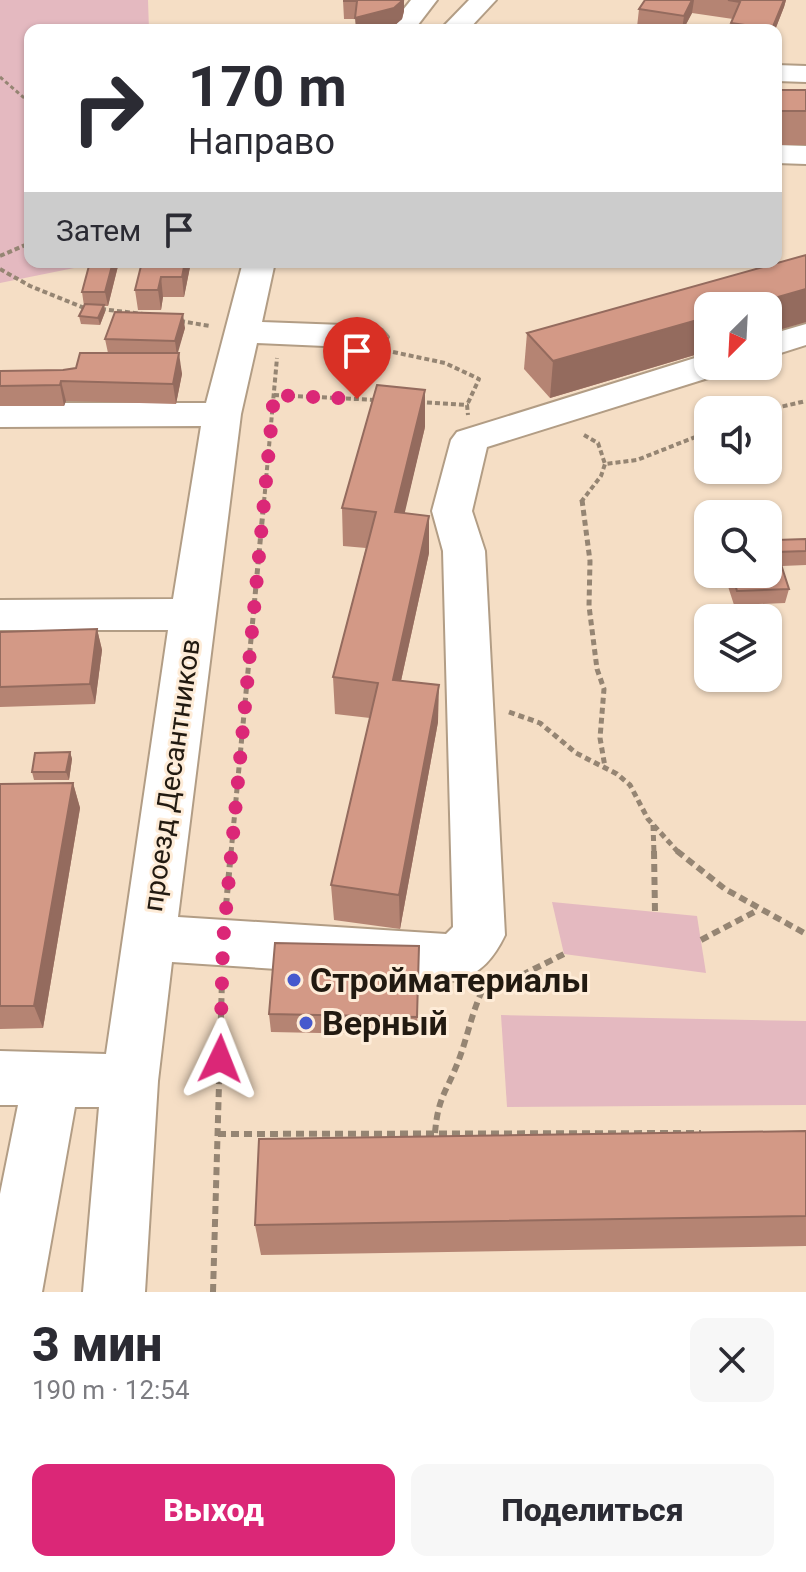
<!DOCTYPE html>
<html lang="ru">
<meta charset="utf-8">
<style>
:root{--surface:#fff;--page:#f7f7f7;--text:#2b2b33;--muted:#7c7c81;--accent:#db2777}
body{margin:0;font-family:Roboto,sans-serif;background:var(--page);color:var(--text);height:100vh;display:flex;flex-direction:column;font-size:30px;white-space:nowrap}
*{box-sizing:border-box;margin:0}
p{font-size:26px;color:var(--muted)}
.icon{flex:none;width:44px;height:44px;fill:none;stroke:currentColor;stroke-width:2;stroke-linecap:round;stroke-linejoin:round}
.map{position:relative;height:1292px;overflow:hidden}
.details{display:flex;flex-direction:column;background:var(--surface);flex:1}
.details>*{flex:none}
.guide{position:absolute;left:24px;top:24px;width:758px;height:244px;border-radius:16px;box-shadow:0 2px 6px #0004;background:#fff;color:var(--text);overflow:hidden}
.needle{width:52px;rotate:204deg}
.tools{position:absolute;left:694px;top:292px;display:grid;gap:16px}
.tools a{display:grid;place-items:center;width:88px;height:88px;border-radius:16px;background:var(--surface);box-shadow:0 2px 6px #0004;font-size:40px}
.pin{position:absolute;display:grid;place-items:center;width:68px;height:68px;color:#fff;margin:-82px -34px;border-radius:50% 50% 50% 0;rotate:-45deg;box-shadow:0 0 8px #0007}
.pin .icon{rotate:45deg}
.me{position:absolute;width:88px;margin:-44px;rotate:2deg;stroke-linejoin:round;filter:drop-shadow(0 0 6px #0008)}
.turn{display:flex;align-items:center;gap:28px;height:168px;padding:0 32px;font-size:36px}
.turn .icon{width:104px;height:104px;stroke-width:2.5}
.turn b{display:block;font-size:56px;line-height:68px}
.then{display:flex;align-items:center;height:76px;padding:0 32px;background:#0003;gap:16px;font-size:30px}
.round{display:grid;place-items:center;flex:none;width:84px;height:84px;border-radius:16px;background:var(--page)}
.overview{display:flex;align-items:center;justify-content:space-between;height:136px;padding:0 32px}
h1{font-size:48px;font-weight:800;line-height:60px}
.action{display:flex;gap:16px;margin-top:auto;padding:16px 32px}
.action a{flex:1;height:92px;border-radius:16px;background:var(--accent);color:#fff;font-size:32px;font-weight:800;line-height:92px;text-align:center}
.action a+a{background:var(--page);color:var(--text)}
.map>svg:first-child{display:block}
</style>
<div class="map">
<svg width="806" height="1292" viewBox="0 0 806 1292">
<rect width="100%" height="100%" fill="#f5dec5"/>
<g fill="#e4b9c0">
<polygon points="0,0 148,0 149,30 30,30 30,262 85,262 84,266 0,283"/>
<polygon points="552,902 697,916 706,973 564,954"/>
<polygon points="501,1015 806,1021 806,1105 507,1107"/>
</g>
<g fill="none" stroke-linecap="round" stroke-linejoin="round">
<g stroke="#b29d85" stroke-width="4">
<g id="minor">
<polygon points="411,0 437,0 414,30 387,30"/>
<polygon points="469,0 496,0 468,30 440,30"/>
<polygon points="776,65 806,66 806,82 776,81"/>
<polygon points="776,145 806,146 806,164 776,163"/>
<path d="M243 262H275L262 322 370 326 382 330 388 337 382 344 370 348 257 343 241 414 178 917 446 934 453 927 443 551 432 511 451 440 457 432 695 358 708 355V366H726L721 374 487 447 472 511 485 551 505 935C494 958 481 973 457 981L172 962 158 1081 145 1292H83L99 1107H75L42 1292H0V1194L18 1105H0V1051L106 1054 168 630H0V600L173 599 201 426 0 427V403H206Z"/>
<polygon points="806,324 806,345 768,357 768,335"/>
</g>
</g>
<polyline stroke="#958573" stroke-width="3" stroke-dasharray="4 3" stroke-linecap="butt" points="0,77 30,103"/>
<g stroke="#958573" stroke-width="4" stroke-dasharray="5 3" stroke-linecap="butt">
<polyline points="0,256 30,243"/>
<polyline points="0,269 30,286 87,309"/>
<polyline points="101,309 143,314"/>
<polyline points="180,321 210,326"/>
<polyline points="393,352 445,363 479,379 467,405"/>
<polyline points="274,395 377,400"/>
<polyline points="419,402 467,405 468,415"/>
<polyline points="767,410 806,401"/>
<polyline points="584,435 598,443 605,464"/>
<polyline points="264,502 277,358"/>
<polyline points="581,502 601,476 605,464 637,460 708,432"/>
</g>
<g stroke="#958573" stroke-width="5" stroke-dasharray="6 4" stroke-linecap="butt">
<polyline points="582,500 590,561 589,606 597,669 604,689 600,738 605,767"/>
<polyline points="509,712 540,723 576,753 617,774 630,785 648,819 679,853"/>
<polyline points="653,825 654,853"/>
<polyline points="231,853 264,500"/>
</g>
<g stroke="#958573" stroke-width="6" stroke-dasharray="8 5" stroke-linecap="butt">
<polyline points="654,851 655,912"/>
<polyline points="677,851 725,889 806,934"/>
<polyline points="226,906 231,851"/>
<polyline points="701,940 758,910"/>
<path d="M435 1133C438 1097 446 1093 458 1062 468 1036 472 1010 485 985L520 976 564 954"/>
<polyline points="218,1134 701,1133"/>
<polyline points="213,1292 222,980"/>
</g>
<use href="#minor" fill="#fff" fill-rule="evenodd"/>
</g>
<g fill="#b58473">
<polygon points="343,0 404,0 404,11 402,19 394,26 355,19 344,19"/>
<polygon points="645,0 786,0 784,7 775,30 730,30 733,19 692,13 683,30 658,30 637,27 639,9"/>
<rect x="776" y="90" width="30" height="55"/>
<polygon points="806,255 806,322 550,398 524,369 527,333"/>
<polygon points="90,262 119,262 108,306 104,306 105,312 100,325 81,324 79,316 84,306 82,292"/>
<polygon points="191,262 184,297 163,297 161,310 138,310 135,290"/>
<polygon points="185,328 177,353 182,374 176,404 66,401 64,406 0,406 0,371 63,370 76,368 108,353 105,339"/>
<polygon points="425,427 404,513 429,553 401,681 438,722 400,929 334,920 331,885 370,718 335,714 333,677 366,548 343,546 342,508"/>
<polygon points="806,539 806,565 782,566 789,589 785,603 734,605 724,574 768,574 776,540"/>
<polygon points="97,629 102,650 95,704 0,707 0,632"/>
<polygon points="70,752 72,759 69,780 34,780 32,772"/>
<polygon points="73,783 80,808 43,1028 0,1029 0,784"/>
<polygon points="419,946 417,1035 271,1032 269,1014"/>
<polygon points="806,1131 806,1246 261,1255 255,1225"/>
</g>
<g fill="#946b5e">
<polygon points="403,0 404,0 404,11 402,19 394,26 379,30 356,30 355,18"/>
<polygon points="692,0 694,0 692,13 683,30 682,30 684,16"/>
<polygon points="784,0 786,0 784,7 775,30 772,30"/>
<polygon points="113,262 119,262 108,306 105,292"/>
<polygon points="185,262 191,262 184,297 182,277"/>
<polygon points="161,277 163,297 161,310 158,290"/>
<polygon points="806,289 806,322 768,333 768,306 746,306"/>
<polygon points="104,305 105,312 100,325 98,318"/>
<polygon points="183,314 185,328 177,356 175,341"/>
<polygon points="708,317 708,351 550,398 553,361"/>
<polygon points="179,353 182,374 176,404 173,384"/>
<polygon points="61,381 66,401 64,406 60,385"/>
<polygon points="425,390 425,427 396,550 395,512"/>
<polygon points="429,516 429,553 393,717 393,680"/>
<polygon points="97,629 102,650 95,704 90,684"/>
<polygon points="439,685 438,722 400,929 399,895"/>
<polygon points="70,752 72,759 69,780 66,772"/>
<polygon points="73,783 80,808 43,1028 34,1006"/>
</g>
<g fill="#d39986" stroke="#946b5e" stroke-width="2">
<polygon points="344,0 403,0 394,8 355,18 357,1 344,1"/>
<polygon points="645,0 692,0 684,16 639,9"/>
<polygon points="728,0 784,0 772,29 731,23 740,2"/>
<rect x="776" y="90" width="30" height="21"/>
<polygon points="806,255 806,289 746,306 708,306 708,317 553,361 527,333"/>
<polygon points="90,262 113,262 105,292 82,292"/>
<polygon points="142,262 185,262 182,277 161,277 158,290 135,290"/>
<polygon points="85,304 104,305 98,318 79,316"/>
<polygon points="115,312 183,314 175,341 105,339"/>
<polygon points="80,353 179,353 173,384 61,381 60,385 0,386 0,371 63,370 76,368"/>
<polygon points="377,385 425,390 395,512 429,516 393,680 439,685 399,895 331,885 378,683 333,677 376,512 342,508"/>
<polygon points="766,511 767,514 714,514 713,513"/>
<polygon points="768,516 776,540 806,539 806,551 777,552 789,589 737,591 732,574 768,574"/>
<polygon points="97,629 90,684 0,687 0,632"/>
<polygon points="70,752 66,772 32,772 35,753"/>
<polygon points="73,783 34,1006 0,1006 0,784"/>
<polygon points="275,943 419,946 417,1017 269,1014"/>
<polygon points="806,1131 806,1216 255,1225 259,1139"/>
</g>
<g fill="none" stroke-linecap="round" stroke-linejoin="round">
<polyline stroke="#db2777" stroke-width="14" stroke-dasharray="0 25.2" points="220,1059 223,942 274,395 357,399"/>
</g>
<g fill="#4659cd" stroke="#feecd8" stroke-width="3">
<circle cx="294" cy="980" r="8"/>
<circle cx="306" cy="1023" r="8"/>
</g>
<g text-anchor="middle" stroke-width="6" stroke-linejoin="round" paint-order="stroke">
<g font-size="28" fill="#221a11" stroke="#feecd8">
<text transform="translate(171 775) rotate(-82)" y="10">проезд Десантников</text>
</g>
<g font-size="34" font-weight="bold" fill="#221a11" stroke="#feecd8" text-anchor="start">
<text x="310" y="992">Стройматериалы</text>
<text x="322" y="1035">Верный</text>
</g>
</g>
</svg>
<div class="tools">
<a><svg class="needle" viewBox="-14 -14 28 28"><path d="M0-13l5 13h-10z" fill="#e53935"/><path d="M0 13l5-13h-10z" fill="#7c7c81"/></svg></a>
<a><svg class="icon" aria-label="sound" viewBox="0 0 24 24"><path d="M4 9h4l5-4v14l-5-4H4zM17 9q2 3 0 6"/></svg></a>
<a><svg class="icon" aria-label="search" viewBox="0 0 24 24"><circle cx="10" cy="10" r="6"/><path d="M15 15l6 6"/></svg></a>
<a><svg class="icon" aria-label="layers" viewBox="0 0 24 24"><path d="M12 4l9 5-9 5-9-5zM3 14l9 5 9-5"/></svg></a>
</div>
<div class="pin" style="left:357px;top:399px;background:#d93025"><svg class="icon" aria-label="arrive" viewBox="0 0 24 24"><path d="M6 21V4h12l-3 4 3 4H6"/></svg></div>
<svg class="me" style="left:220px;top:1059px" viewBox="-20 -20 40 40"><path d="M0-17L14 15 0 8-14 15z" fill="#db2777" stroke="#fff" stroke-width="4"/></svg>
<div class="guide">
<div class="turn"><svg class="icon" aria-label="right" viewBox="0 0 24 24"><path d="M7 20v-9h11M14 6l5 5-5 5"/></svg><div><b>170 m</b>Направо</div></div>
<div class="then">Затем<svg class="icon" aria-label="arrive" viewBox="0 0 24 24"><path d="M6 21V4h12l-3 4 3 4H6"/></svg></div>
</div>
</div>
<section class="details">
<div class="overview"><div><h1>3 мин</h1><p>190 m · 12:54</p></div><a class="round"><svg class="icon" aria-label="close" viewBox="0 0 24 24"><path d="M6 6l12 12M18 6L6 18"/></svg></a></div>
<div class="action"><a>Выход</a><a>Поделиться</a></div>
</section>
